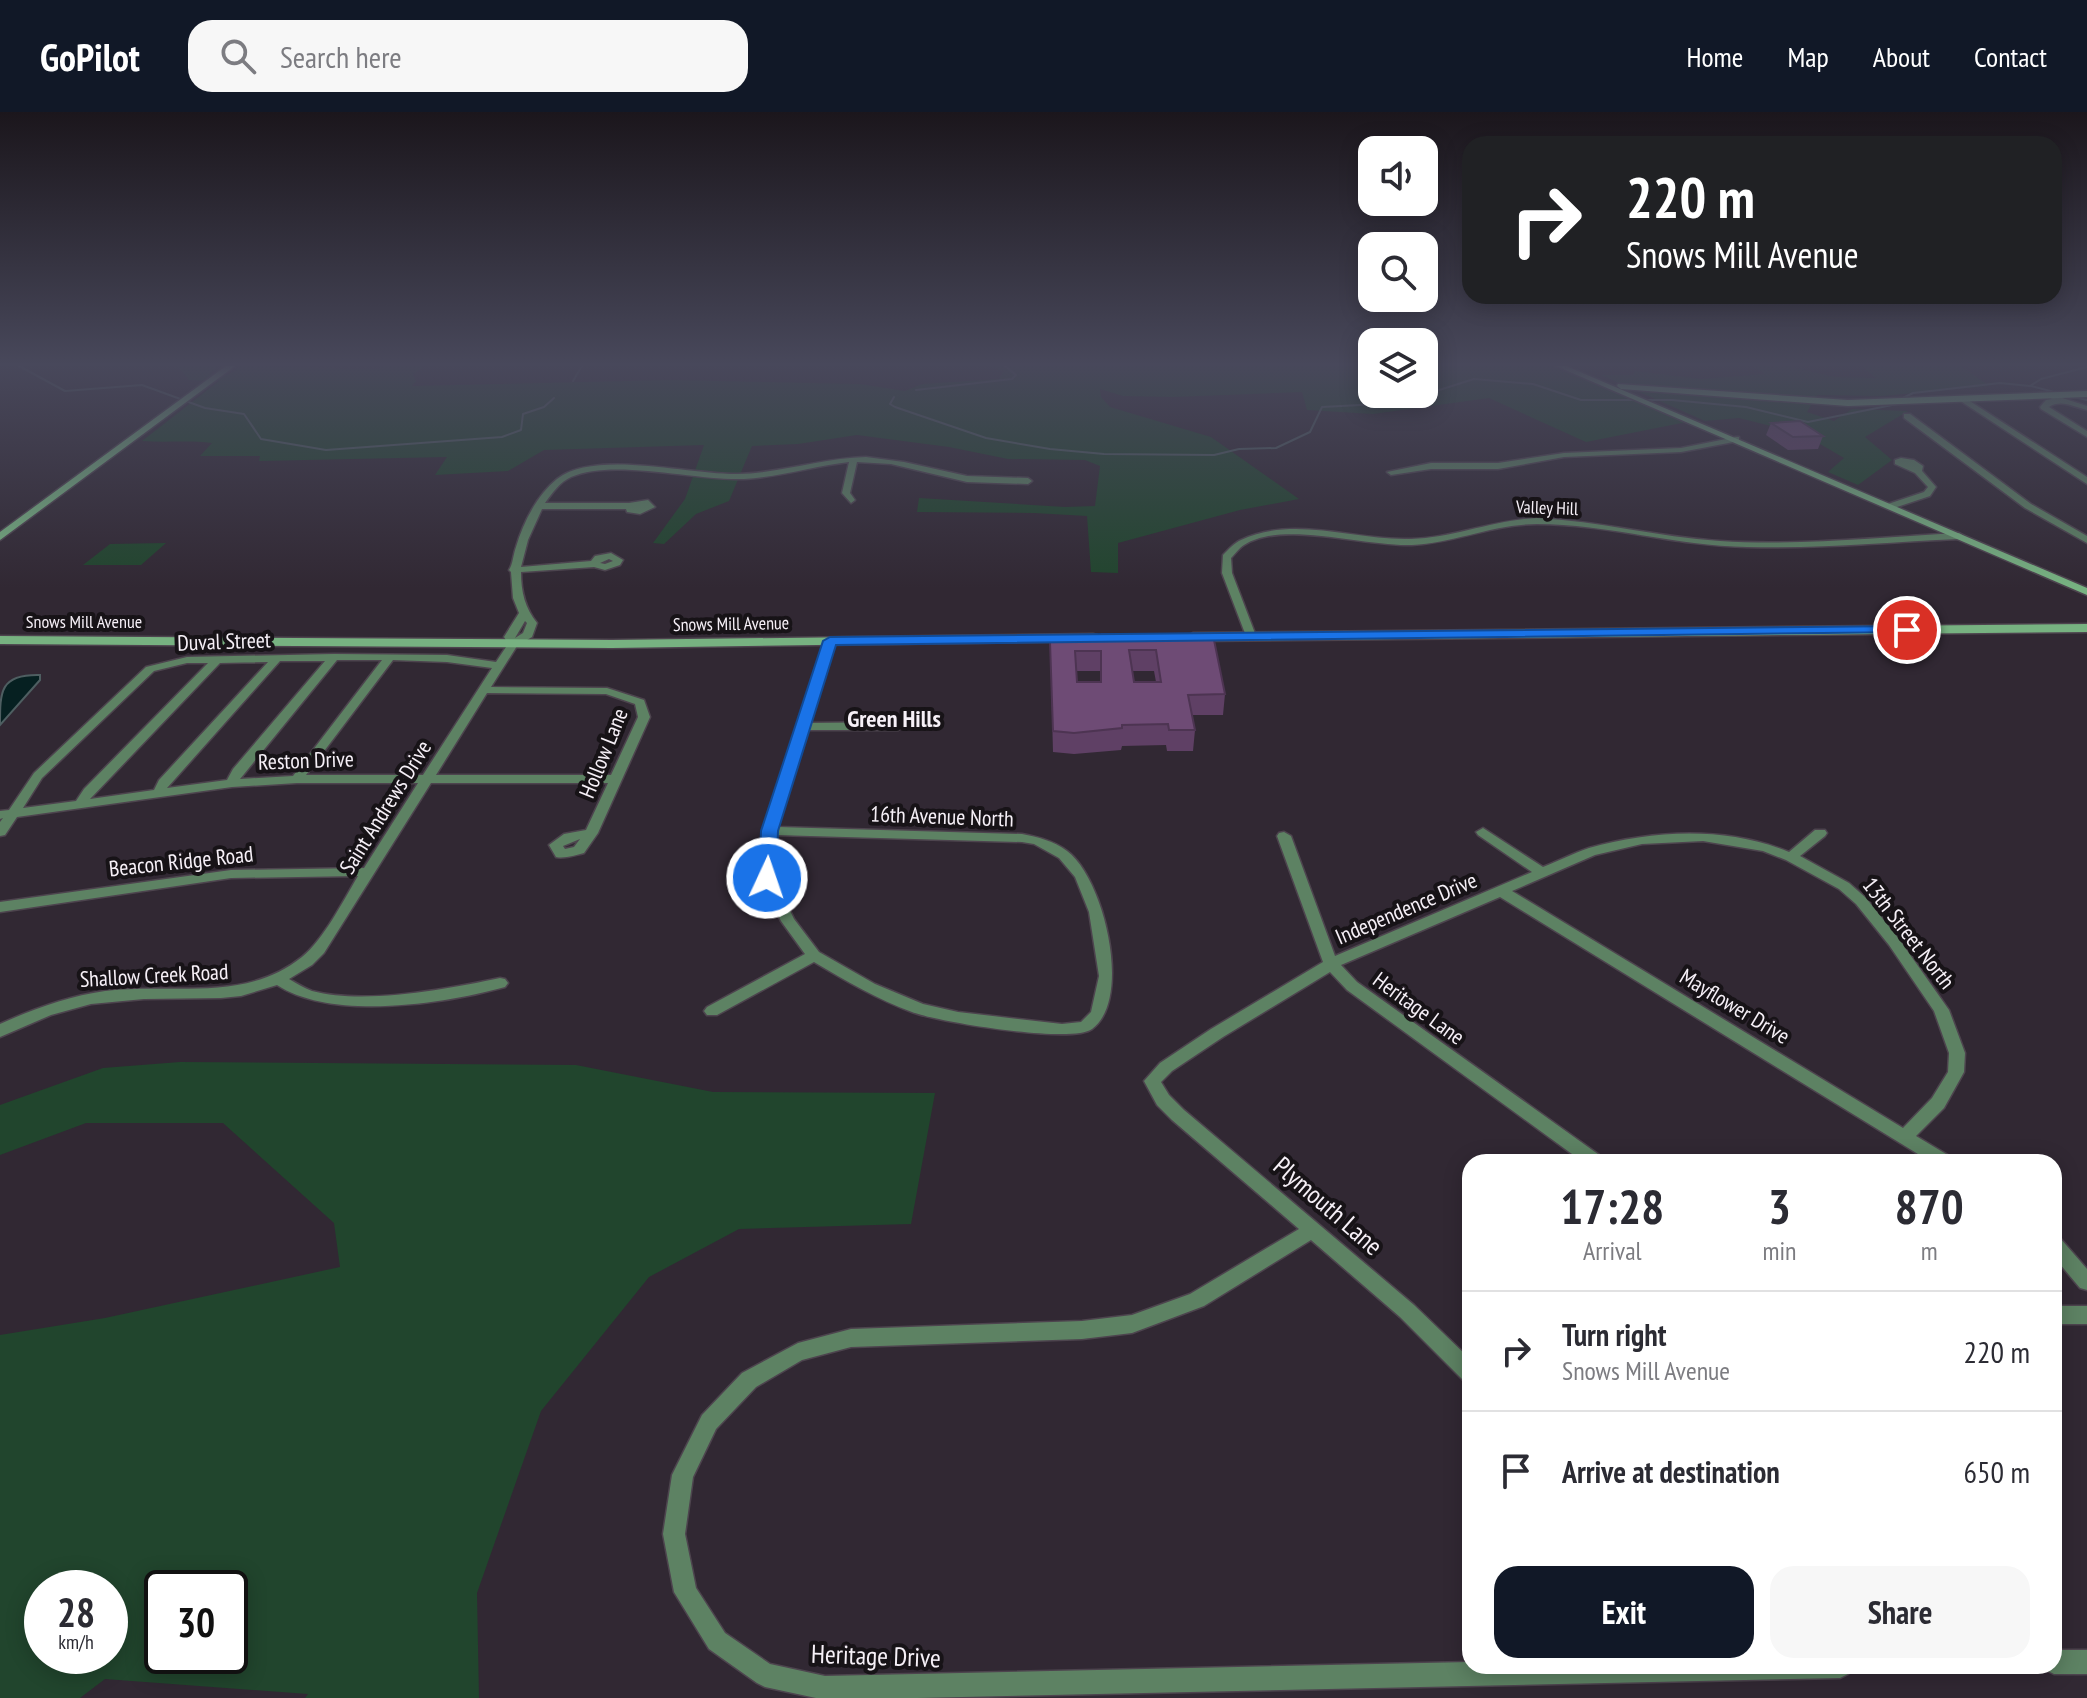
<!DOCTYPE html>
<style>
:root{--surface:#fff;--page:#f7f7f7;--text:#2b2b33;--muted:#7c7c81;--line:#e1e1e2;--accent:#111827}
body{margin:0;font-family:"PT Sans Narrow",sans-serif;background:var(--page);color:var(--text);height:100vh;display:flex;flex-direction:column;font-size:30px;white-space:nowrap}
*{box-sizing:border-box;margin:0}
p{font-size:26px;color:var(--muted)}
.icon{flex:none;width:44px;height:44px;fill:none;stroke:currentColor;stroke-width:2;stroke-linecap:round;stroke-linejoin:round}
.map{position:relative;flex:1;overflow:hidden}
.panel{position:absolute;left:1462px;top:1042px;width:600px;height:520px;display:flex;flex-direction:column;background:var(--surface);border-radius:24px;box-shadow:0 4px 20px #0003}
.panel>*{flex:none}
.top-card{position:absolute;left:1462px;top:24px;width:600px;height:168px;border-radius:24px;box-shadow:0 4px 20px #0003;background:#202124;color:#fff;overflow:hidden}
.fabs{position:absolute;left:1358px;top:24px;display:grid;gap:16px}
.fabs a{display:grid;place-items:center;width:80px;height:80px;border-radius:16px;background:var(--surface);box-shadow:0 4px 20px #0003;font-size:40px}
.speed{position:absolute;left:24px;top:1458px;display:flex;gap:16px;font-size:40px;font-weight:700;text-align:center}
.speed>*{display:grid;place-content:center;width:104px;height:104px;border-radius:50%;background:var(--surface);box-shadow:0 4px 20px #0003;line-height:1}
.speed small{font-size:20px;font-weight:400}
.speed .limit{border:4px solid #111;border-radius:12px;background:#fff;color:#111}
.pin{position:absolute;display:grid;place-items:center;width:68px;height:68px;color:#fff;margin:-34px;border:4px solid #fff;border-radius:50%;box-shadow:0 2px 8px #0007}
.me{position:absolute;width:88px;margin:-44px;rotate:3deg;stroke-linejoin:round;filter:drop-shadow(0 0 6px #0008)}
.turn{display:flex;align-items:center;gap:28px;height:168px;padding:0 32px;font-size:36px}
.turn .icon{width:104px;height:104px;stroke-width:2.5}
.turn b{display:block;font-size:56px;line-height:68px}
.eta{display:flex;justify-content:space-evenly;align-items:center;height:136px;text-align:center}
.eta b{font-size:48px;font-weight:800;line-height:56px}
.primary-button{display:flex;gap:16px;margin-top:auto;padding:16px 32px}
.primary-button a{flex:1;height:92px;border-radius:24px;background:var(--accent);color:#fff;font-size:32px;font-weight:800;line-height:92px;text-align:center}
.primary-button a+a{background:var(--page);color:var(--text)}
ul{padding:0;list-style:none}
li{display:flex;align-items:center;gap:24px;height:120px;padding:0 32px;border-top:2px solid var(--line)}
li div{flex:1}
li b{display:block;font-size:30px}
li em{font-style:normal}
header{display:flex;align-items:center;gap:48px;box-sizing:border-box;height:112px;padding:0 40px;background:var(--accent);color:#fff}
header strong{font-size:38px}
nav{display:flex;gap:44px;margin-inline-start:auto;font-size:28px}
.search{width:560px;height:72px;background:var(--page);display:flex;align-items:center;gap:20px;box-sizing:border-box;padding:0 28px;border-radius:24px;color:var(--muted);font-size:30px}
.map>svg:first-child{display:block}
</style>
<header>
<strong>GoPilot</strong>
<div class="search"><svg class="icon" aria-label="search" viewBox="0 0 24 24"><circle cx="10" cy="10" r="6"/><path d="M15 15l6 6"/></svg>Search here</div>
<nav><a>Home</a><a>Map</a><a>About</a><a>Contact</a></nav>
</header>
<div class="map">
<svg width="2087" height="1586" viewBox="0 0 2087 1586">
<rect width="100%" height="100%" fill="#312833"/>
<g fill="#21452d" fill-rule="evenodd">
<path d="M178 254H219L209 262 228 263 241 254 379 257 381 254H425L413 262 416 269 412 274 671 268 860 272 905 279 922 272 999 267 1004 259 987 254H1372V282H1424V254H1552L1687 310 1586 330 1489 286 1373 302 1307 298 1302 280 1173 285 1123 284 1100 277 1101 285 1110 295 1211 325 1299 387 1240 398 1118 431V461L1091 460 1087 404 1034 401 917 400 919 386 1065 395 1095 394 1100 354 1085 348 1008 347 949 335 857 323 798 332 752 334 729 389 696 402 664 432 653 431 685 387 704 333 544 338 508 359 435 363 447 345 259 349 260 344H200L212 331C188 328 166 331 142 329L219 269 189 268Z"/>
<polygon points="1753,254 1788,254 1835,265 1876,266 1862,254 1961,254 1989,274 1882,284 1817,283 1807,300 1834,309 1852,297 1908,299 1865,325 1892,348 1858,373 1828,360 1844,346 1803,322 1739,306 1705,309 1601,263 1633,263 1635,259 1701,267 1765,262"/>
<polygon points="166,431 141,453 83,453 110,432"/>
<path d="M180 950 576 953 713 980 935 981 911 1112 739 1117 649 1165 541 1299 477 1481 479 1586H305L308 1582 105 1567 80 1586H0V1223L105 1206 340 1155 334 1111 223 1011H86L0 1043V993L103 956ZM110 1476V1544H42V1476ZM230 1476V1544H162V1476Z"/>
</g>
<path fill="#062021" stroke="#4e5e61" stroke-width="2" d="M40 563V568L0 613C0 579 0 562 40 563Z"/>
<g fill="none" stroke-linecap="round" stroke-linejoin="round">
<g stroke="#4e5e61" stroke-width="2">
<polyline points="19,254 65,279 142,273 205,296 244,302 261,327 326,338 502,325 521,318 523,302 544,295 554,286"/>
<polyline points="573,269 582,254"/>
<polyline points="2031,274 2058,281"/>
<polyline points="916,278 1012,267 1016,263 1005,254"/>
<polyline points="2070,284 2087,288"/>
<polyline points="894,285 890,292 895,295 986,326 1050,337 1104,342 1214,343 1239,337 1276,336 1310,320 1322,295 1398,291 1474,267 1533,272 1581,288 1672,288 1746,295 1808,310 1897,292"/>
<polyline points="1901,287 1913,281 2000,271 2030,274 2041,267 2087,255"/>
</g>
<g stroke="#4d444e" stroke-width="3">
<g id="minor">
<path d="M2053 283 2087 294V298C2074 295 2061 287 2049 295L2087 319V325L2041 297 2040 295 2046 288 2052 287 2049 285Z"/>
<polygon points="1962,284 2087,365 2087,372 1959,288 1958,286"/>
<polygon points="1904,302 1910,302 2031,392 2087,424 2087,431 2025,396 1904,306"/>
<polygon points="1736,325 1739,325 1739,329 1681,340 1564,345 1498,357 1431,357 1391,363 1387,360 1431,351 1498,351 1564,341 1681,336"/>
<path d="M866 345 904 350 967 364 1028 366 1032 369 1028 372 967 370 891 352 857 350 850 381 855 388 851 391 842 381 849 350C814 354 780 365 744 367 696 369 613 346 571 365 560 370 552 381 545 391H629L648 388 655 395 640 402 627 400 626 397H542L528 428 521 455 591 449 595 444 611 441 623 448 620 453 605 458 594 455 521 460C521 480 525 496 537 511L532 525 517 534 491 575 607 576 644 588 650 605 598 721 584 741C575 743 565 747 556 745L549 733 564 722 586 718 608 671H431L324 841 312 853 289 867C296 871 304 876 312 879 364 893 448 877 500 866L505 867 508 871 505 875C444 892 332 909 277 873L241 884 221 886 144 887 91 892 51 903 0 925V912C33 897 69 884 105 879 172 871 245 891 302 845 324 827 343 789 358 764L231 766 0 800V790L231 758 364 756 418 671H297L232 675 17 705 5 723 0 724V710L3 706 0 707V699L9 698 34 661 146 555 187 545 334 542 447 543 496 550 508 532 504 525 519 501 513 486 511 460 509 458C513 452 513 443 516 435 523 411 537 383 557 367 595 337 690 363 738 362 781 361 823 346 866 345ZM609 447 613 449 605 452 600 451ZM525 509 527 511 523 521 515 526ZM337 548H382L293 664 240 667ZM393 548 447 550 492 556 423 663H306ZM280 549H325L233 657 227 668 167 676ZM268 550 159 668 154 678 90 687 220 551ZM187 551H208L84 677 76 689 23 696 42 666 154 559ZM487 581 606 582 635 592 638 605 611 663H436ZM580 727 574 735 565 737 563 734Z"/>
<polygon points="1901,346 1914,348 1923,354 1922,359 1936,375 1930,384 1891,397 1888,396 1888,392 1924,380 1928,375 1915,361 1895,352 1895,348"/>
<path d="M1537 406C1599 409 1658 425 1720 429 1799 434 1880 425 1959 421L1964 424 1959 427C1889 430 1818 437 1747 435 1676 434 1607 412 1537 412 1494 412 1454 431 1412 433 1366 435 1282 408 1244 433 1239 436 1235 442 1231 446L1232 461 1256 524 1251 527 1246 524 1222 461 1223 443C1228 438 1234 431 1241 428 1294 403 1356 429 1411 427 1453 426 1494 408 1537 406Z"/>
<path d="M830 526 835 529 810 611 898 610 904 614 898 618H808L778 715 1022 722C1038 725 1054 729 1067 739 1104 766 1133 887 1092 917 1072 932 938 910 912 900 877 887 846 869 814 850L717 903H707L704 899 707 895 805 842 781 809 760 766 763 719 825 529ZM776 723 1022 730 1034 732 1059 746 1075 765 1089 800 1099 864 1091 900 1081 910 1062 912 958 900 923 892 875 872 819 840 794 807 774 766Z"/>
<path d="M1483 716 1543 755C1558 749 1574 741 1589 736 1653 718 1726 714 1789 740L1815 718H1825L1827 721 1825 724 1800 744 1849 771 1866 786 1899 827 1949 898 1965 941 1964 960 1944 996 1916 1024 1951 1045 1954 1050H1931L1500 785 1341 853 1357 870 1602 1045 1605 1050H1583L1347 878 1330 860 1223 925 1172 959 1161 970 1169 983 1184 998 1414 1193 1470 1247V1270L1463 1268 1400 1205 1311 1128 1204 1194 1132 1221 1082 1227 851 1235 802 1248 756 1275 716 1317 693 1365 685 1422 696 1476 725 1521 770 1552 825 1564 1470 1550V1554H1852L1848 1562 1840 1566 918 1586H816L765 1575 757 1571 709 1537 674 1480 663 1422 672 1363 702 1303 742 1261 798 1231 851 1217 1082 1209 1132 1203 1190 1182 1299 1117 1172 1008 1157 993 1144 969 1160 951 1211 917 1323 850 1277 724 1279 721 1284 720 1291 724 1335 844 1532 760 1478 723 1476 720ZM1703 729 1763 739 1786 748 1839 777 1856 792 1889 833 1934 899 1949 941 1948 960 1932 986 1903 1016 1512 779 1595 743 1642 732Z"/>
<polygon points="2054,1124 2060,1126 2087,1157 2087,1178 2080,1176 2054,1145"/>
<rect x="2054" y="1194" width="33" height="18"/>
<polygon points="2054,1538 2087,1538 2087,1562 2054,1562 2046,1558 2044,1554 2054,1554"/>
</g>
</g>
<g stroke="#4d444e" stroke-width="3">
<g id="secondary">
<polygon points="226,254 235,254 0,428 0,420"/>
<polygon points="1556,254 1566,254 2087,476 2087,483"/>
<polygon points="1618,272 1848,288 2087,279 2087,285 1848,294 1621,277 1617,274"/>
<polygon points="2087,512 2087,520 1193,529 1187,525 1193,521"/>
<polygon points="1093,522 1097,523 1097,529 612,536 0,532 0,524 612,528"/>
</g>
</g>
<use href="#minor" fill="#5d8263" fill-rule="evenodd"/>
<use href="#secondary" fill="#77b281" fill-rule="evenodd"/>
</g>
<g fill="#5f4065" fill-rule="evenodd">
<polygon points="1771,311 1823,324 1818,337 1788,338 1766,323"/>
<path d="M1213 523 1225 582 1223 603H1192L1195 618 1193 639H1167L1166 633 1122 634 1121 638 1074 642 1053 640 1050 530ZM1076 559H1100V570H1077ZM1132 559H1154L1156 570H1134Z"/>
</g>
<g fill="#6e4b75" stroke="#4d3452" stroke-width="2" fill-rule="evenodd">
<polygon points="1800,309 1823,324 1793,325 1771,311"/>
<path d="M1102 522 1213 523 1225 582 1188 583 1195 618H1169L1168 612 1122 613V616L1074 621 1053 619 1050 530H1072L1071 525 1102 524ZM1129 538H1156L1161 570H1134ZM1075 539H1101V570H1077Z"/>
</g>
<linearGradient id="sky" x2="0" y2="1"><stop stop-color="#1b161c"/><stop offset="0.53" stop-color="#48485b"/><stop offset="1" stop-color="#48485b" stop-opacity="0"/></linearGradient>
<rect width="2087" height="476" fill="url(#sky)"/>
<polygon fill="#1a73e8" stroke="#114b97" stroke-width="2" points="1907,514 1914,518 1912,520 836,533 778,719 776,766 767,772 759,766 761,719 823,529 830,525"/>
<g text-anchor="middle" stroke-width="8" stroke-linejoin="round" paint-order="stroke">
<g font-size="18" fill="#f6f0f7" stroke="#171317">
<text transform="translate(1547 396) rotate(2)" y="6">Valley Hill</text>
<text x="84" y="516">Snows Mill Avenue</text>
<text transform="translate(731 512) rotate(-1)" y="6">Snows Mill Avenue</text>
</g>
<g font-size="22" fill="#f6f0f7" stroke="#171317">
<text transform="translate(224 529) rotate(-2)" y="8">Duval Street</text>
<text transform="translate(603 641) rotate(-68)" y="8">Hollow Lane</text>
<text transform="translate(306 648) rotate(-2)" y="8">Reston Drive</text>
<text transform="translate(385 695) rotate(-58)" y="8">Saint Andrews Drive</text>
<text transform="translate(942 704) rotate(2)" y="8">16th Avenue North</text>
<text transform="translate(181 749) rotate(-6)" y="8">Beacon Ridge Road</text>
<text transform="translate(1406 796) rotate(-23)" y="8">Independence Drive</text>
<text transform="translate(1909 821) rotate(52)" y="8">13th Street North</text>
<text transform="translate(154 863) rotate(-3)" y="8">Shallow Creek Road</text>
<text transform="translate(1735 894) rotate(31)" y="8">Mayflower Drive</text>
<text transform="translate(1419 896) rotate(36)" y="8">Heritage Lane</text>
</g>
<g font-size="24" font-weight="bold" fill="#f6f0f7" stroke="#171317">
<text x="894" y="615">Green Hills</text>
</g>
<g font-size="26" fill="#f6f0f7" stroke="#171317">
<text transform="translate(1328 1094) rotate(41)" y="9">Plymouth Lane</text>
<text transform="translate(876 1544) rotate(2)" y="9">Heritage Drive</text>
</g>
</g>
</svg>
<div class="fabs">
<a><svg class="icon" aria-label="sound" viewBox="0 0 24 24"><path d="M4 9h4l5-4v14l-5-4H4zM17 9q2 3 0 6"/></svg></a>
<a><svg class="icon" aria-label="search" viewBox="0 0 24 24"><circle cx="10" cy="10" r="6"/><path d="M15 15l6 6"/></svg></a>
<a><svg class="icon" aria-label="layers" viewBox="0 0 24 24"><path d="M12 4l9 5-9 5-9-5zM3 14l9 5 9-5"/></svg></a>
</div>
<div class="speed"><div>28<small>km/h</small></div><div class="limit">30</div></div>
<div class="pin" style="left:1907px;top:518px;background:#d93025"><svg class="icon" aria-label="arrive" viewBox="0 0 24 24"><path d="M6 21V4h12l-3 4 3 4H6"/></svg></div>
<svg class="me" style="left:767px;top:766px" viewBox="-20 -20 40 40"><circle r="17" fill="#1a73e8" stroke="#fff" stroke-width="3"/><path d="M0-11L8 9 0 5-8 9z" fill="#fff"/></svg>
<div class="top-card">
<div class="turn"><svg class="icon" aria-label="right" viewBox="0 0 24 24"><path d="M7 20v-9h11M14 6l5 5-5 5"/></svg><div><b>220 m</b>Snows Mill Avenue</div></div>
</div>
<section class="panel">
<div class="eta">
<div><b>17:28</b><p>Arrival</p></div>
<div><b>3</b><p>min</p></div>
<div><b>870</b><p>m</p></div>
</div>
<ul>
<li><svg class="icon" aria-label="right" viewBox="0 0 24 24"><path d="M7 20v-9h11M14 6l5 5-5 5"/></svg><div><b>Turn right</b><p>Snows Mill Avenue</p></div><em>220 m</em></li>
<li><svg class="icon" aria-label="arrive" viewBox="0 0 24 24"><path d="M6 21V4h12l-3 4 3 4H6"/></svg><div><b>Arrive at destination</b></div><em>650 m</em></li>
</ul>
<div class="primary-button"><a>Exit</a><a>Share</a></div>
</section>
</div>
